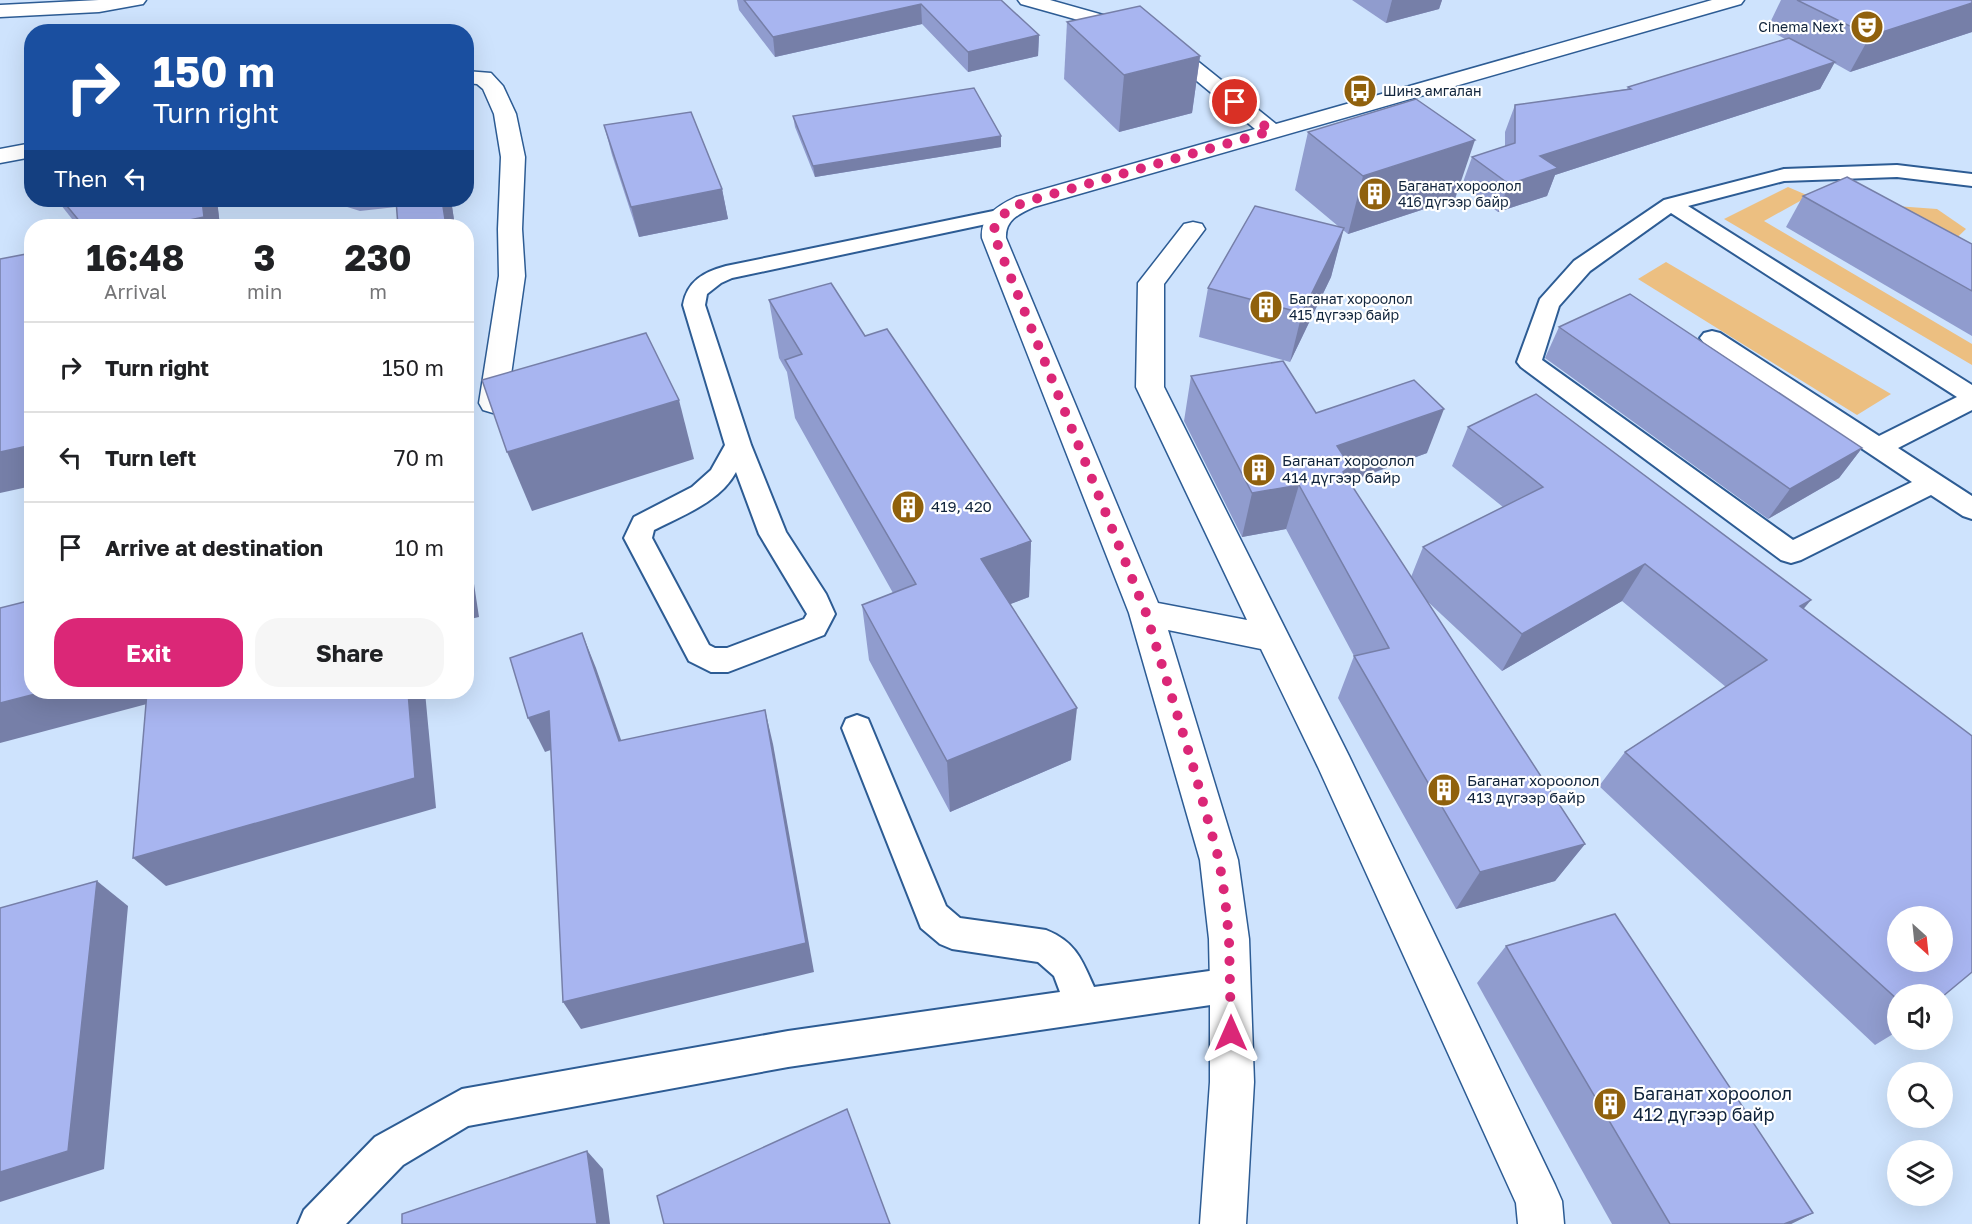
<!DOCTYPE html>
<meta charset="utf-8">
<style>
:root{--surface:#fff;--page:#f6f6f6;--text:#202124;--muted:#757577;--line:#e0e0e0;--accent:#db2777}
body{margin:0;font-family:"Golos Text",sans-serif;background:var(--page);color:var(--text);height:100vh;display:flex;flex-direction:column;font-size:22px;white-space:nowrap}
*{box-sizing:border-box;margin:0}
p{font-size:20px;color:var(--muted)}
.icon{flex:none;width:33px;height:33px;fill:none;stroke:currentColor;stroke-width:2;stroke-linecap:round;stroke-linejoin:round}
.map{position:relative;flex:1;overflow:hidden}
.panel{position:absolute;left:24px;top:219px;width:450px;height:480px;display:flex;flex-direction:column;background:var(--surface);border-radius:24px;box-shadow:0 6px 24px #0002}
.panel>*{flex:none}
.hud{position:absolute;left:24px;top:24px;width:450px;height:183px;border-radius:24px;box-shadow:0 6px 24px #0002;background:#1a4fa0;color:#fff;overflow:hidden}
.needle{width:39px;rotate:153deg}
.tools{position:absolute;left:1887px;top:906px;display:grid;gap:12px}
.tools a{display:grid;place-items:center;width:66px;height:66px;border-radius:50%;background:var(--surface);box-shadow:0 6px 24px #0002;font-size:30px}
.pin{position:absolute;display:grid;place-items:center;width:51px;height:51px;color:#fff;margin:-26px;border:3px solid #fff;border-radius:50%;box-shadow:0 2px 6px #0007}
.me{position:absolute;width:66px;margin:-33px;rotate:0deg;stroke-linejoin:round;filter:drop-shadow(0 0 4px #0008)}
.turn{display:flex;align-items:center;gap:21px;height:126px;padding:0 30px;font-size:27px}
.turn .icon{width:78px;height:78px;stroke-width:2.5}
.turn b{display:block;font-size:42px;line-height:51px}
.then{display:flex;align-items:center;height:57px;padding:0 30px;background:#0003;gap:12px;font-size:22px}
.eta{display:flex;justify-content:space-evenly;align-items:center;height:102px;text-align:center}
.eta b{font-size:36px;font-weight:700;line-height:42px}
.button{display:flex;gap:12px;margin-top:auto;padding:12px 30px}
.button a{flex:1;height:69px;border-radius:24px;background:var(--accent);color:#fff;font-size:24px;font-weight:700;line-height:69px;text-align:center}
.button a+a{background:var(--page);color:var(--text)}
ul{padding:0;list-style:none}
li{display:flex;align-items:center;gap:18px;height:90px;padding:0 30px;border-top:2px solid var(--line)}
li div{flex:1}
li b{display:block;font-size:22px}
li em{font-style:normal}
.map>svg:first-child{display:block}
</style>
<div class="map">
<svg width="1972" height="1224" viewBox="0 0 1972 1224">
<rect width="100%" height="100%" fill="#cee3fd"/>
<g fill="#ecbf81">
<polygon points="1788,187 1809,196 1764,221 1972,344 1972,365 1724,219"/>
<polygon points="1882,205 1937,209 1966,229 1944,250"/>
<polygon points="1666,262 1891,394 1857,415 1638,279"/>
</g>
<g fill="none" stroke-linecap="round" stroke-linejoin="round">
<g stroke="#2d5c94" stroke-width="4">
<g id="lane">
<path d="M1897 165 1972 174V186L1897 177 1784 181 1688 206 1972 385V410L1898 448 1972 496V519L1963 516 1931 495 1801 560 1791 563 1781 560 1521 367 1517 362 1540 299 1574 261 1664 200 1784 169ZM1671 213 1957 397 1879 436 1720 333 1712 331 1704 333 1700 338 1704 343 1912 482 1793 540 1542 360 1559 306 1590 271Z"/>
<path d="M1003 209 1010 211 1014 215 1010 219 732 278 721 283 707 294 705 305 751 445 786 532 826 594 835 614 824 635 728 672H711L689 661 624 538 634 517 692 487 711 470 725 445 683 305C687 281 704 272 726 266ZM736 472 759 534 807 614 804 619 727 648H715L709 645 652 538 654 530C683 515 720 502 736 472Z"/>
<path d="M857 715 868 719 946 906 960 918 1046 930C1076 942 1082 960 1094 987L1231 968 1244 973 1249 985 1244 997 1231 1002 788 1067 468 1126 403 1165 346 1224H298L304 1210 375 1137 462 1089 788 1031 1060 992 1054 976 1038 962 952 949 940 944 921 928 842 728 846 719Z"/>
</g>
</g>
<g stroke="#2d5c94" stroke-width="3">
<g id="street">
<polygon points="99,0 146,0 143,4 99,12 0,17 0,5"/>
<path d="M1018 0H1050L1160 31 1276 124 1712 0H1744L1741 4 1034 207C1019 214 1005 220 1006 238L1158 603 1247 620 1136 387 1138 283 1184 224 1193 222 1202 224 1205 229 1164 284V387L1349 756 1555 1185 1562 1201 1564 1224H1518L1516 1203 1318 767 1261 649 1168 630 1238 860 1249 939 1254 1082 1246 1224H1200L1210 1082V985L1209 939 1200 860 1129 613 982 238C980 216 999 205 1016 197L1255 129 1146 39 1021 4Z"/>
<polygon points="466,71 491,73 503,86 516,114 525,157 522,229 525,276 507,403 503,410 493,413 483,410 479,403 499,276 498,229 501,157 494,114 483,89 477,84 466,83"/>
<polygon points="32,143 32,157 0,163 0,149"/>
</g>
</g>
<use href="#lane" fill="#fff" fill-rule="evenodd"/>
<use href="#street" fill="#fff" fill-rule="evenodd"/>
</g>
<g fill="#909cce">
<polygon points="737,0 1001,0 1039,35 1038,56 968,72 922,24 775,57 739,10"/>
<polygon points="1352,0 1442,0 1439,9 1386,23"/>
<polygon points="1781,0 1972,0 1972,32 1850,72 1834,63 1820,89 1555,175 1547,196 1498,212 1462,185 1472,157 1505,147 1505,132 1515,105 1627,89 1628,87 1785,39 1767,29"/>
<polygon points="1067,22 1200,56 1192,113 1119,132 1064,79"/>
<polygon points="793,116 1001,136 1001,147 815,177 795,127"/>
<polygon points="604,125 722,189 728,219 639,237 612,155"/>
<polygon points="1308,132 1455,199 1348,234 1343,230 1331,277 1290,362 1199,337 1208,288 1338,226 1295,190"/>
<polygon points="1803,196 1972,244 1972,336 1786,227"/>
<polygon points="57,200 217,200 220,226 76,224"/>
<polygon points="325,200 451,200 455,226 396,207 360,211"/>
<polygon points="769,300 865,336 1031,541 1029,597 1010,604 1071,760 950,812 869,660 862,605 893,593 795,418 787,372 779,358"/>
<polygon points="1559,327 1862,448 1839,478 1768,519 1545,358"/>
<polygon points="1191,376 1316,413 1427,453 1349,482 1411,577 1423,547 1503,507 1452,466 1468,427 1803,609 1898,994 1898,1031 1875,1045 1599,786 1625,752 1726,687 1622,601 1502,671 1427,601 1585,844 1555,881 1456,909 1338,698 1354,656 1286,529 1242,537 1184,421"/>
<polygon points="1506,946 1813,1213 1791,1224 1612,1224 1477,983"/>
</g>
<g fill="#767fa8">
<polygon points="1392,0 1442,0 1439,9 1386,23"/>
<polygon points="1972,3 1972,32 1850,72 1870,36"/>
<polygon points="921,4 922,24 775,57 773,37"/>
<polygon points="1039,35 1038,56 968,72 968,52"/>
<polygon points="1200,56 1192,113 1119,132 1124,75"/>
<polygon points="1835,62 1820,89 1555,175 1547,196 1498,212 1509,184 1540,156"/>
<polygon points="1001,136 1001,147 815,177 813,166"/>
<polygon points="1475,140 1455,199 1348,234 1363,176"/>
<polygon points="722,189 728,219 639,237 631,207"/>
<polygon points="202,200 217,200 220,226 165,226 165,225"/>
<polygon points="442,200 451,200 455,226 446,226"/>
<polygon points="1344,228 1331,277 1290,362 1302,313"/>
<polygon points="679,400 694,459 532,511 507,452"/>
<polygon points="1444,409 1427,453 1344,483 1337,446"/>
<polygon points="32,445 32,486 0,493 0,452"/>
<polygon points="1862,448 1839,478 1768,519 1790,489"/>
<polygon points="1299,485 1286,529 1242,537 1252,493"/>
<polygon points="466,531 479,617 466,620"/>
<polygon points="1031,541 1029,597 981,615 981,559"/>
<polygon points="1645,564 1622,601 1502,671 1522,634"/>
<polygon points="1811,600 1781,636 1800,606"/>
<polygon points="582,633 596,668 633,774 619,741"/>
<polygon points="43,692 173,692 177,696 0,743 0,703"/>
<polygon points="408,692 425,692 436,808 166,886 133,858"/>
<polygon points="1077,708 1071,760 950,812 947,761"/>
<polygon points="765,710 773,744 814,972 581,1029 563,1002"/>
<polygon points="549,711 565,745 545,752 528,718"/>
<polygon points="1585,844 1555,881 1456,909 1480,872"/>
<polygon points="97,881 128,906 104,1169 0,1202 0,1172"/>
<polygon points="587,1151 603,1169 610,1224 597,1224"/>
<polygon points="1813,1213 1791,1224 1784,1224"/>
</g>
<g fill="#a8b5f0" stroke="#767fa8" stroke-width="1.5" fill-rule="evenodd">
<polygon points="744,0 1001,0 1039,35 968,52 921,4 773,37"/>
<polygon points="1797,0 1972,0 1972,3 1870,36"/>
<polygon points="1140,6 1200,56 1124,75 1067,22"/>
<polygon points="1789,38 1835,62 1540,156 1558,168 1509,184 1472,157 1515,143 1515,105 1631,89 1628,87"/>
<polygon points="974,88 1001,136 813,166 793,116"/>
<polygon points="1416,99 1475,140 1363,176 1308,132"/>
<polygon points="691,112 722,189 631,207 604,125"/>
<polygon points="26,155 32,156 32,162"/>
<polygon points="1847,177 1972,244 1972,291 1803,196"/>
<polygon points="62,200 202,200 204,217 165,225 165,226 63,226 81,223"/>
<polygon points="396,200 442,200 446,226 398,226"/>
<polygon points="1255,206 1344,228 1302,313 1208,288"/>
<polygon points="32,233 32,445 0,452 0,259 26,254 28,234"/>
<polygon points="831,283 865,336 887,329 1031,541 981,559 1077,708 947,761 862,605 916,584 785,360 802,354 769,300"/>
<polygon points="1630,294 1862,448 1790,489 1559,327"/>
<polygon points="646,333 679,400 507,452 482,380"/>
<polygon points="1283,361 1316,413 1414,380 1444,409 1337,446 1350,466 1343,472 1585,844 1480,872 1354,656 1389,648 1299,485 1252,493 1191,376"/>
<path d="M1536 394 1811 600 1800 606 1972 736V972L1942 997V994H1898V1000L1625 752 1767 660 1645 564 1522 634 1423 547 1543 487 1468 427ZM1898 916H1942V962H1898Z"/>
<polygon points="32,600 32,692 43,692 0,703 0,608"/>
<polygon points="582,633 619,741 765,710 806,943 563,1002 549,711 528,718 510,658"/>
<polygon points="147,692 408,692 415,778 133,858"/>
<polygon points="97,881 68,1151 0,1172 0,908"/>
<polygon points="1615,914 1813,1213 1784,1224 1670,1224 1506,946"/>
<polygon points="847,1109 890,1224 664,1224 657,1196"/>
<polygon points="587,1151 597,1224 402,1224 402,1214"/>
</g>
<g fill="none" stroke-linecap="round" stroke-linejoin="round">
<path stroke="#db2777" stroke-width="10" stroke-dasharray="0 18" d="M1231 1033 1229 939 1225 898 1219 860 1193 766 1146 613 993 233C997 216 1009 209 1025 202L1271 131 1235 102"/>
</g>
<defs>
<g id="theatre-disc" transform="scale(1.725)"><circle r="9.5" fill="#90610d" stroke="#fff"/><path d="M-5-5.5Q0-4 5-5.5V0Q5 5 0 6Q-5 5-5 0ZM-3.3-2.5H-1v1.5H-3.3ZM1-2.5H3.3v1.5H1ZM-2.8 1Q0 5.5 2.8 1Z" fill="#fff"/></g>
<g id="bus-disc" transform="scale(1.725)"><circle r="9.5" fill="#90610d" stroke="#fff"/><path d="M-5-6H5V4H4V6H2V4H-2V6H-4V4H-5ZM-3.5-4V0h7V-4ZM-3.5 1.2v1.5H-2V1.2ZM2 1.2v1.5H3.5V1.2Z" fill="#fff"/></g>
<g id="building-disc" transform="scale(1.725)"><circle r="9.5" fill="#90610d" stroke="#fff"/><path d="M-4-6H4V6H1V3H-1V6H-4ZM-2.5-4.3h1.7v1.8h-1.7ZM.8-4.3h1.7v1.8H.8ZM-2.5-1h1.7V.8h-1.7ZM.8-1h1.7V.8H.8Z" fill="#fff"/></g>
</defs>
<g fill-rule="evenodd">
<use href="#theatre-disc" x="1867" y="27"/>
<use href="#bus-disc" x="1360" y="91"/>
<use href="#building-disc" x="1375" y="194"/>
<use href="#building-disc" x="1266" y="307"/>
<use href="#building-disc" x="1259" y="470"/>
<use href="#building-disc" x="908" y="507"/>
<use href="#building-disc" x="1444" y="790"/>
<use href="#building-disc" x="1610" y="1104"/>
</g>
<g text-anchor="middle" stroke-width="4.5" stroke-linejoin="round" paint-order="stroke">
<g font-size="14" fill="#10243c" stroke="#fff" text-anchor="start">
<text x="1844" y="32" text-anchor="end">Cinema Next</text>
<text x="1383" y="96">Шинэ амгалан</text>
<text x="1398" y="191">Баганат хороолол<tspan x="1398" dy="16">416 дүгээр байр</tspan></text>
<text x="1289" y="304">Баганат хороолол<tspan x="1289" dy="16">415 дүгээр байр</tspan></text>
</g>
<g font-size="15" fill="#10243c" stroke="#fff" text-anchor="start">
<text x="1282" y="466">Баганат хороолол<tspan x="1282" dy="17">414 дүгээр байр</tspan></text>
<text x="931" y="512">419, 420</text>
<text x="1467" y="786">Баганат хороолол<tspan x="1467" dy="17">413 дүгээр байр</tspan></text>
</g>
<g font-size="18" fill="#10243c" stroke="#fff" text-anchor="start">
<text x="1633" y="1100">Баганат хороолол<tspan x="1633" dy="21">412 дүгээр байр</tspan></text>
</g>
</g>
</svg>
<div class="tools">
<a><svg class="needle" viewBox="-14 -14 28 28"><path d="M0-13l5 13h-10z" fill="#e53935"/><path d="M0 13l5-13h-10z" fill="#757577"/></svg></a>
<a><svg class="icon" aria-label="sound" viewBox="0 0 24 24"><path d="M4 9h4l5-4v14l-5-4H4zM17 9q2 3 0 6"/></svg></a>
<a><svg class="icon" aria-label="search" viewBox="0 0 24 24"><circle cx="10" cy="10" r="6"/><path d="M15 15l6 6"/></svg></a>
<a><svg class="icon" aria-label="layers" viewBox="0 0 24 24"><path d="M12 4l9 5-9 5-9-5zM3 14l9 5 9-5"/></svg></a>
</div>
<div class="pin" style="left:1235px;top:102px;background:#d93025"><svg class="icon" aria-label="arrive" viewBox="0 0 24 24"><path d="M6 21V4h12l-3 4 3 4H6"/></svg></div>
<svg class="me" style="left:1231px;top:1033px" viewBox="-20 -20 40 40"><path d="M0-17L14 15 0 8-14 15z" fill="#db2777" stroke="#fff" stroke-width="4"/></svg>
<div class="hud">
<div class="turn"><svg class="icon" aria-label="right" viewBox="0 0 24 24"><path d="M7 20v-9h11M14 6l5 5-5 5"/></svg><div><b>150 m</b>Turn right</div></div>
<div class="then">Then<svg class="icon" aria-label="left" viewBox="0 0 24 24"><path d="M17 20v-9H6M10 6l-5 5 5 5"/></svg></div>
</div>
<section class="panel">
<div class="eta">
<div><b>16:48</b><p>Arrival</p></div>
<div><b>3</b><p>min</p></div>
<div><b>230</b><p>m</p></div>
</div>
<ul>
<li><svg class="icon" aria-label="right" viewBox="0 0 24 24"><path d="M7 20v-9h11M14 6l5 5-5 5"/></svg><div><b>Turn right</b></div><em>150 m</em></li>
<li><svg class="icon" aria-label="left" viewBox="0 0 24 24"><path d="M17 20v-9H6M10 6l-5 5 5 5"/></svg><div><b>Turn left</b></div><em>70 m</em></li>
<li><svg class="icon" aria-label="arrive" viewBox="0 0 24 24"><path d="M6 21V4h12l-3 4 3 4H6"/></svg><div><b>Arrive at destination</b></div><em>10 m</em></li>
</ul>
<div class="button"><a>Exit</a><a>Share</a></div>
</section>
</div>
